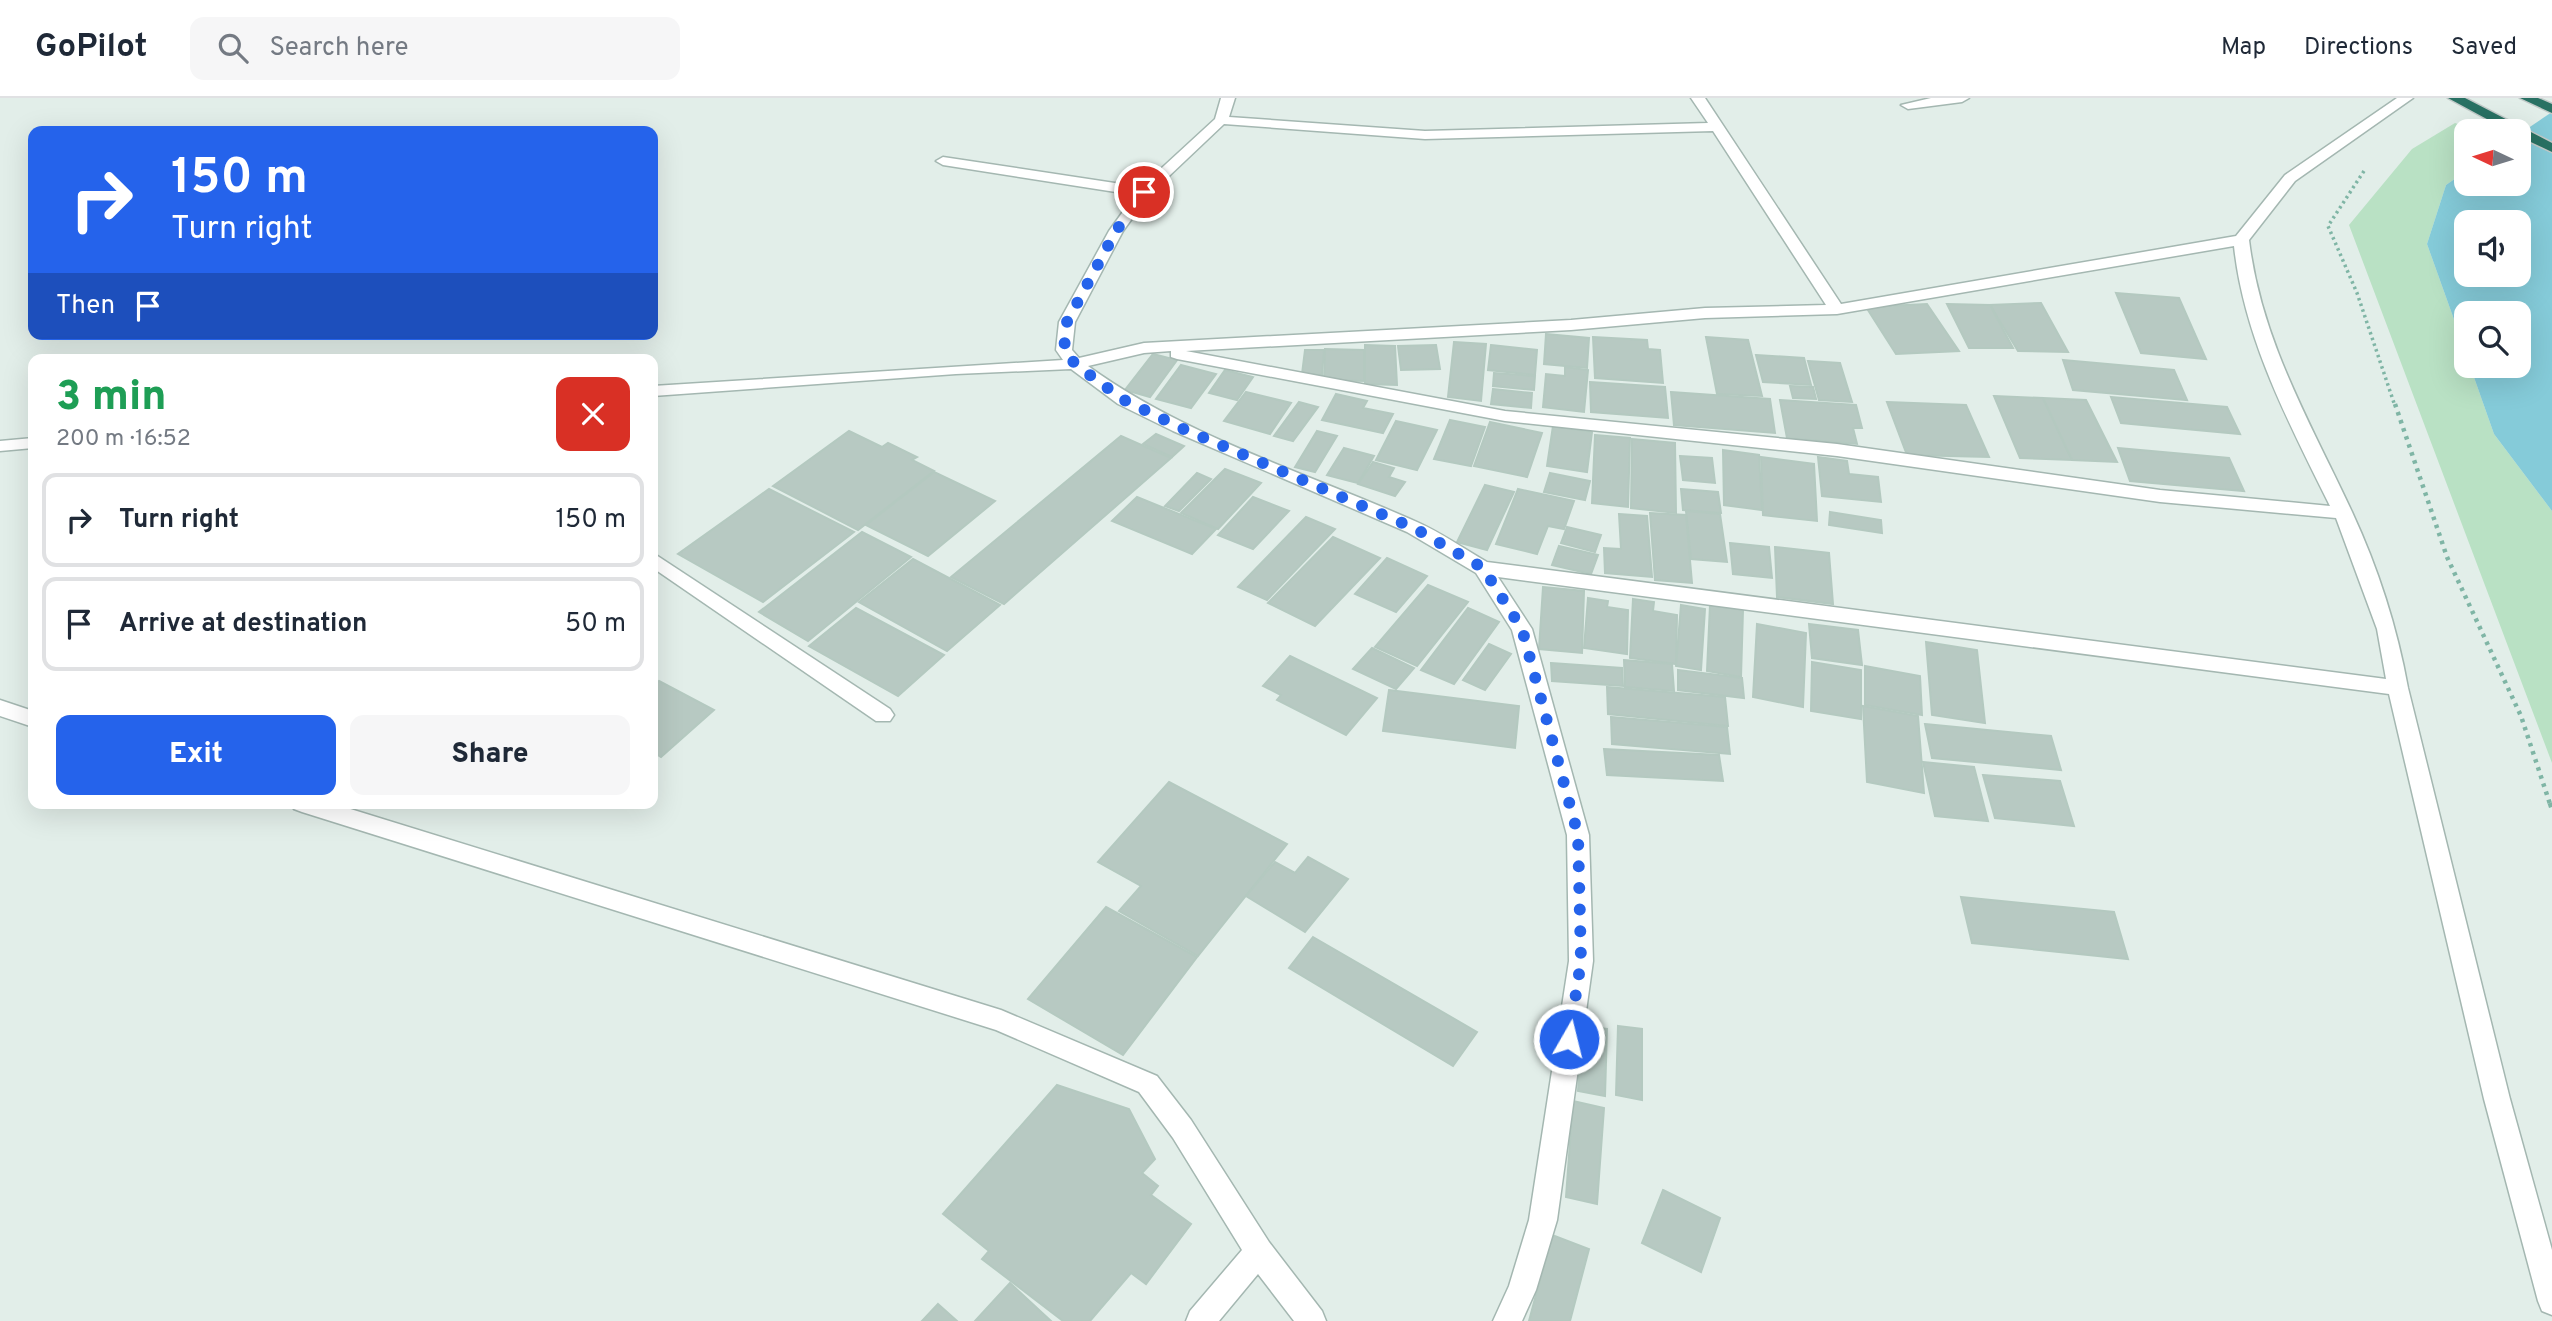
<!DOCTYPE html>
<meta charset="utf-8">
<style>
:root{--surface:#fff;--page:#f6f6f7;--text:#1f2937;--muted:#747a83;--line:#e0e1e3;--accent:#2563eb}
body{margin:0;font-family:Overpass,sans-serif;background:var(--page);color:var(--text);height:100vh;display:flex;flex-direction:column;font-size:26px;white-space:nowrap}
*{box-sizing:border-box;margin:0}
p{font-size:23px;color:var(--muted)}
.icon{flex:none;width:38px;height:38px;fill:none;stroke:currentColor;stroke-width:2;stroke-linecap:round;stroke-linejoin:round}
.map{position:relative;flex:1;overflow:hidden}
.sheet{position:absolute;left:28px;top:256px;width:630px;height:455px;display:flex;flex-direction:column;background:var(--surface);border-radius:14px;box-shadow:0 7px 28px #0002}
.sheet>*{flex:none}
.banner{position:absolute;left:28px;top:28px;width:630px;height:214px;border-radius:14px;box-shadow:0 7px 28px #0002;background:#2563eb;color:#fff;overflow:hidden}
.needle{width:46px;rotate:274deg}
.tools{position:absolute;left:2454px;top:21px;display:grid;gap:14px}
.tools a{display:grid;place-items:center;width:77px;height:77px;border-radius:14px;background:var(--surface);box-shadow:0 7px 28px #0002;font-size:35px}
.pin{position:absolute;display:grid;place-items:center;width:60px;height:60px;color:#fff;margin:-30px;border:4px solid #fff;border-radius:50%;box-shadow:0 2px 7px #0007}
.me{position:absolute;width:77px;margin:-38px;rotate:8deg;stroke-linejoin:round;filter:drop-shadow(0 0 5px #0008)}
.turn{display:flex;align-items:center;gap:24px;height:147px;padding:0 28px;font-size:32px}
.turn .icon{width:91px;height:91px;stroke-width:2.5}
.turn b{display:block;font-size:49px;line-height:60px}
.then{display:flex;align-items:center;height:66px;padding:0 28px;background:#0003;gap:14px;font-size:26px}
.round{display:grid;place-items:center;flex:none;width:74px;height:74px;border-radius:14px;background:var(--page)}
.summary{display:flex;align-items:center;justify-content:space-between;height:119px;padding:0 28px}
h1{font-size:42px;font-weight:800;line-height:52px;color:#1e9e55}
.action{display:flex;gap:14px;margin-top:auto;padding:14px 28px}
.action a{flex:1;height:80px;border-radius:14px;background:var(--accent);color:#fff;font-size:28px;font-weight:800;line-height:80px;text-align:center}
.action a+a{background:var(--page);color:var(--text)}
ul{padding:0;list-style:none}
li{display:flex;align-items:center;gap:21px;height:94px;margin:0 14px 10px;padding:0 14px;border:4px solid var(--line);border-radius:14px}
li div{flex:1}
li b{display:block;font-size:26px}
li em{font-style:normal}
header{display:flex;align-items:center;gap:42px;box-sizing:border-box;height:98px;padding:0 35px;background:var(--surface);border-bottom:2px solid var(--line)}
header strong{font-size:33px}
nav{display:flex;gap:38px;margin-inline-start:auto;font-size:24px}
.search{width:490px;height:63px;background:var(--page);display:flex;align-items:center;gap:18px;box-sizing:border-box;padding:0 24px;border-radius:14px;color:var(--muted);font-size:26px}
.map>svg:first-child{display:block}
</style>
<header>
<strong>GoPilot</strong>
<div class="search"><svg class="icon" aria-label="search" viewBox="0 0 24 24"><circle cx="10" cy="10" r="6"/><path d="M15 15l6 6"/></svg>Search here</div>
<nav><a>Map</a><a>Directions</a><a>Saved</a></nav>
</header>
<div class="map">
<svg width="2552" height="1223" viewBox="0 0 2552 1223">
<rect width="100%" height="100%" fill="#e2eee9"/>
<polygon fill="#b9e1c4" points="2455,25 2478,33 2466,33 2466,73 2446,87 2427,146 2466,255 2466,268 2470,268 2494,336 2552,413 2552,665 2349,127 2412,51"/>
<path fill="#85cbd9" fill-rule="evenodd" d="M2552 14V413L2494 336 2470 268H2518V215H2466V255L2427 146 2446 87 2466 73V86H2518V37ZM2466 124H2518V177H2466Z"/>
<g fill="#b7c9c2" stroke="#b4c9c0" stroke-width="2">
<polygon points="2116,195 2179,200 2206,261 2141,255"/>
<polygon points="2041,205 2068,254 2018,253 1990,207"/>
<polygon points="1927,206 1959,253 1896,256 1866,209"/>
<polygon points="1947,206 1990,207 2013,250 1969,250"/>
<polygon points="1546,236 1589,240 1587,270 1544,266"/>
<polygon points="1593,239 1647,242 1648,251 1660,252 1663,285 1595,280"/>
<polygon points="1706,239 1748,242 1762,298 1717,296"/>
<polygon points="1454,244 1486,246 1481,303 1448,299"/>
<polygon points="1365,247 1395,248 1397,287 1365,286"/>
<polygon points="1436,247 1440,271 1401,272 1398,248"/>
<polygon points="1491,247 1537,252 1535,277 1488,272"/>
<polygon points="1325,251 1364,252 1364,283 1324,282"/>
<polygon points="1305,252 1324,252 1322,277 1302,276"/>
<polygon points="1153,256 1177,262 1150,299 1125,292"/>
<polygon points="1756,257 1804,260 1811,287 1763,284"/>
<polygon points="2063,262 2174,272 2187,302 2073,292"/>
<polygon points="1808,263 1840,265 1852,304 1819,302"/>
<polygon points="1181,267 1216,276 1191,310 1156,301"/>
<polygon points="1565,269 1588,272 1584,314 1543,309 1546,276 1565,278"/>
<polygon points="1225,272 1253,279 1237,302 1209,295"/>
<polygon points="1494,275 1535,278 1534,292 1493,288"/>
<polygon points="1590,284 1665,289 1668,320 1591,314"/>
<polygon points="1790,288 1813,289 1816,301 1793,300"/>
<polygon points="1493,291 1532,295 1531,310 1491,306"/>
<polygon points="1246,294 1291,305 1270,336 1224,323"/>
<polygon points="1671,294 1770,301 1775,335 1674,327"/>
<polygon points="1336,296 1367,303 1363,310 1393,316 1383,335 1322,322"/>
<polygon points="1994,298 2043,300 2072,362 2020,360"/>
<polygon points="2111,299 2227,309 2240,336 2121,325"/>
<polygon points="2043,300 2086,302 2117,364 2072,362"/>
<polygon points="1780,302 1856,307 1862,330 1853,330 1857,346 1787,340"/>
<polygon points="1299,304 1318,309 1293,343 1274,338"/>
<polygon points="1887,304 1966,307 1989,359 1907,357"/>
<polygon points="1450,322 1485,329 1471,368 1434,361"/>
<polygon points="1396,323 1437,332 1417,372 1376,362"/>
<polygon points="1490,324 1542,335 1527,379 1474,368"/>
<polygon points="1553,328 1592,334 1587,374 1547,368"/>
<polygon points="849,333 882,349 888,345 917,359 912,362 934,373 858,432 773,388"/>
<polygon points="1317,333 1337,338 1315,374 1295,369"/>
<polygon points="1156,336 1184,348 1172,359 1143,346"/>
<polygon points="1595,337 1630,340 1628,409 1592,405"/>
<polygon points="1121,338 1171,360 1004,506 951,479"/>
<polygon points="1632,341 1675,345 1676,415 1631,410"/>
<polygon points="1344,350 1374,358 1358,385 1327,377"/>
<polygon points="2118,350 2229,360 2244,393 2130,383"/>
<polygon points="1723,352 1759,357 1762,412 1724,407"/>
<polygon points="1680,358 1712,360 1715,385 1683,382"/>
<polygon points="1761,359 1814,366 1817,423 1763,417"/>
<polygon points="1818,359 1847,363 1849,376 1878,379 1881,404 1822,398"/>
<polygon points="1373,364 1394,370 1389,379 1405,384 1395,398 1358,386"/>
<polygon points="1225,371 1261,385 1218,431 1181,415"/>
<polygon points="934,374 995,403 928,458 866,427"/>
<polygon points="1197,375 1211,381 1179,413 1165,408"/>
<polygon points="1550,375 1590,383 1585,402 1544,394"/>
<polygon points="1485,387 1514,394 1487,452 1457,444"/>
<polygon points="769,391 854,434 763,504 678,456"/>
<polygon points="1518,391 1574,403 1564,431 1548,428 1537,456 1496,446"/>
<polygon points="1681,391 1718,394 1721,415 1683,412"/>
<polygon points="1137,399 1216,431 1192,456 1112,423"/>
<polygon points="1253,399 1289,413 1253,451 1218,437"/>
<polygon points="1686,413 1720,416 1727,464 1691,461"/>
<polygon points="1830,414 1881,422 1882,435 1829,427"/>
<polygon points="1650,415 1686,417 1692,485 1655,482"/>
<polygon points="1619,416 1647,418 1652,479 1605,475 1604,450 1621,451"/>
<polygon points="1306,419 1335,431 1267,502 1238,489"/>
<polygon points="1567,429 1601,437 1595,454 1561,445"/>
<polygon points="862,434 911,459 808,543 759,514"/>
<polygon points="1333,439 1380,460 1315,528 1268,505"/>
<polygon points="1730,445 1769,449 1772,480 1733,476"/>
<polygon points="1559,448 1598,457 1591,476 1552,467"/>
<polygon points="1775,449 1829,455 1833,506 1777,499"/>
<polygon points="1387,460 1427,478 1396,514 1355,496"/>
<polygon points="913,461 1000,507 947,553 859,504"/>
<polygon points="1428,487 1468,504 1417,568 1375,549"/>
<polygon points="1543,489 1584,493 1582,555 1539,551"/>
<polygon points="1588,500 1608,503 1607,509 1628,512 1627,556 1584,550"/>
<polygon points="1633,501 1654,504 1653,513 1677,517 1676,566 1630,560"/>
<polygon points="1681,507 1705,511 1701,572 1676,568"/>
<polygon points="1710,507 1743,512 1741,579 1707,573"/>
<polygon points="856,510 944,557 898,598 809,548"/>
<polygon points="1468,510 1499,524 1454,586 1421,572"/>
<polygon points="1757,526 1806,535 1803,609 1753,599"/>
<polygon points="1809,526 1858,532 1862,567 1812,560"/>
<polygon points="1926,544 1977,552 1985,625 1932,617"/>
<polygon points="1489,546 1511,556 1485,592 1463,582"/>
<polygon points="1372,550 1414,570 1396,591 1353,571"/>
<polygon points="1290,558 1377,600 1346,637 1277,602 1281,597 1263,588"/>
<polygon points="1624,562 1672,566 1674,593 1625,589"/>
<polygon points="1812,564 1861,572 1861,621 1811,613"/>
<polygon points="1551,565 1622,570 1623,588 1552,583"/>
<polygon points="1865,568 1920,578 1922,617 1865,607"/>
<polygon points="1678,572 1742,580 1744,600 1678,592"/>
<polygon points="659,583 714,612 661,659 653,654 653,588"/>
<polygon points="1607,589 1725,599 1728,628 1608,616"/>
<polygon points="1389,592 1519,608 1515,650 1383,633"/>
<polygon points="1863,608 1918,618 1924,695 1867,684"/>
<polygon points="1611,619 1727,629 1730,656 1612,646"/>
<polygon points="1925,626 2051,638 2061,672 1932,660"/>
<polygon points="1604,651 1719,657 1723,683 1607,677"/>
<polygon points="1923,664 1974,669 1988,723 1935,718"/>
<polygon points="1983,677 2060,683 2074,728 1995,720"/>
<polygon points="1169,684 1287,746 1198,858 1119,813 1141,788 1098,764"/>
<polygon points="1308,759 1348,781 1305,834 1246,798 1275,764 1295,775"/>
<polygon points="1961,799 2114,814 2128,861 1972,845"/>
<polygon points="1106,809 1197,859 1123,957 1028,901"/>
<polygon points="1313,839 1477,934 1453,968 1289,870"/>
<polygon points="1582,928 1607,931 1605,998 1578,993"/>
<polygon points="1618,928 1642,931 1642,1002 1616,997"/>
<polygon points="1057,987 1129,1011 1155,1061 1142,1075 1158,1088 1151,1097 1191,1126 1146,1186 1131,1175 1090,1223 1063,1223 982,1161 989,1153 943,1116"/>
<polygon points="1573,1003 1604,1010 1597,1106 1566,1099"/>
<polygon points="1663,1092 1720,1120 1701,1174 1642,1145"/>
<polygon points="1552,1137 1589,1151 1570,1223 1529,1223"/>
<polygon points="1010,1185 1051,1223 975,1223"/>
<polygon points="938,1206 957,1223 922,1223"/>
</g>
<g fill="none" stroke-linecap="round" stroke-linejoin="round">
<g stroke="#a4b7b1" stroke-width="3">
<g id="minor">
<path d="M1221 0H1235L1229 19 1425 33 1708 25 1691 0H1705L1841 206 2236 138 2285 77 2397 0H2413L2295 83 2249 142C2261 242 2310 324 2352 414 2378 470 2397 529 2408 590L2510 1001 2552 1152V1217L2542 1213 2538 1203 2484 1001 2389 596 1498 479 1532 531 1589 737 1593 863 1557 1122 1536 1192 1522 1223H1493L1509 1188 1529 1122 1569 863 1567 737 1512 532 1476 475 1407 434 1173 333 1118 306 1071 271 956 276 653 298V288L1063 262 1056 252 1059 224 1109 133 1135 97 943 67 936 63 943 59 1141 89 1215 21ZM1224 26 1425 41 1713 33 1826 207 1705 210 1571 222 1144 245 1079 260 1072 252 1075 224 1123 133 1149 97ZM2234 148C2244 241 2289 325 2330 408L2160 392 1837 346 1505 313 1186 253 1571 232 1705 220 1837 216ZM1171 253V259L1177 261 1505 323 1837 358 2160 404 2336 420 2377 531 2386 581 1487 464C1464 451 1442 435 1417 424 1307 375 1186 339 1088 268L1144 255Z"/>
<polygon points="1931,0 1969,0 1962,4 1908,11 1901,7"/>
<polygon points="33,340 33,350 0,353 0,343"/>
<polygon points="653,455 890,611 894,617 890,623 876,623 653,470"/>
<polygon points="0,602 33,613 33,629 0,618"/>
<polygon points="291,705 331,705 1001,912 1157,978 1191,1022 1269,1144 1322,1213 1326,1223 1294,1223 1258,1176 1219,1223 1186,1223 1190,1213 1242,1152 1173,1040 1139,994 996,932 302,714 294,711"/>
</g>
</g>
<g stroke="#c1cac8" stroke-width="3">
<g id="highway">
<polygon points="2448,0 2465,0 2552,45 2552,54 2518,38 2518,33 2509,33"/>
<polygon points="2520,0 2538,0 2552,6 2552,15"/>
</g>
</g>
<polyline stroke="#7fb5a5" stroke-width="3.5" stroke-dasharray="2.5 3.5" stroke-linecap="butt" points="2364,73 2328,128 2357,195 2395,308"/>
<polyline stroke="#7fb5a5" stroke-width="4.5" stroke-dasharray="3.5 5" stroke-linecap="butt" points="2395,306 2447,459 2521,618 2550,706"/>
<polyline stroke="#7fb5a5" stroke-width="5" stroke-dasharray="4.5 6" stroke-linecap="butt" points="2550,705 2552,711"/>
<use href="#minor" fill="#fff" fill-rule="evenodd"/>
<use href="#highway" fill="#287163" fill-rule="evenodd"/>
</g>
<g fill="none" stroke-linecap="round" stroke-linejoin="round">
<polyline stroke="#2563eb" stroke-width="12" stroke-dasharray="0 21.6" points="1144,94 1116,133 1067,224 1064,251 1075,266 1124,302 1179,329 1414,430 1483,470 1522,531 1578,737 1581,863 1569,941"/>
</g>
</svg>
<div class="tools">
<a><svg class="needle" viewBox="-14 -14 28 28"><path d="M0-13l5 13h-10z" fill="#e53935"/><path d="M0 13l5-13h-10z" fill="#747a83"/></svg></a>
<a><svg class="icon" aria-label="sound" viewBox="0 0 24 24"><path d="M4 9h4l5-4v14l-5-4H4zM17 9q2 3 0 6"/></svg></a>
<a><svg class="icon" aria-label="search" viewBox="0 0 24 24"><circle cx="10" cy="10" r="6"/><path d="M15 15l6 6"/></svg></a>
</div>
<div class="pin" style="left:1144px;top:94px;background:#d93025"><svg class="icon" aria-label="arrive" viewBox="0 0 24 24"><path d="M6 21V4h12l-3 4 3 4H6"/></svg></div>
<svg class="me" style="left:1569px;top:941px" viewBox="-20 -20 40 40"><circle r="17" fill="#2563eb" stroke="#fff" stroke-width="3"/><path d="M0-11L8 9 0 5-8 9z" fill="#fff"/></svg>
<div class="banner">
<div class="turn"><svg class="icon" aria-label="right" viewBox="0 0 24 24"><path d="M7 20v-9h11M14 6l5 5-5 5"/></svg><div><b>150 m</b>Turn right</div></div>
<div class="then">Then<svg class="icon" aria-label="arrive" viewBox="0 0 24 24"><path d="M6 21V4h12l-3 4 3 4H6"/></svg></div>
</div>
<section class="sheet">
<div class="summary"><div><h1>3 min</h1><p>200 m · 16:52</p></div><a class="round" style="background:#d93025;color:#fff"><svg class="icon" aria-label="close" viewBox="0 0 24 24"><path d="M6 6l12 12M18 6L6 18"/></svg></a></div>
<ul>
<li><svg class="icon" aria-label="right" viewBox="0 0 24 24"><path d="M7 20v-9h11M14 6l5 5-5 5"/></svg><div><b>Turn right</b></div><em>150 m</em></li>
<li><svg class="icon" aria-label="arrive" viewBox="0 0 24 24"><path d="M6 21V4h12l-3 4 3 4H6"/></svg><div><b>Arrive at destination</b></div><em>50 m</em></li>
</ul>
<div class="action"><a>Exit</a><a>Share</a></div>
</section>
</div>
